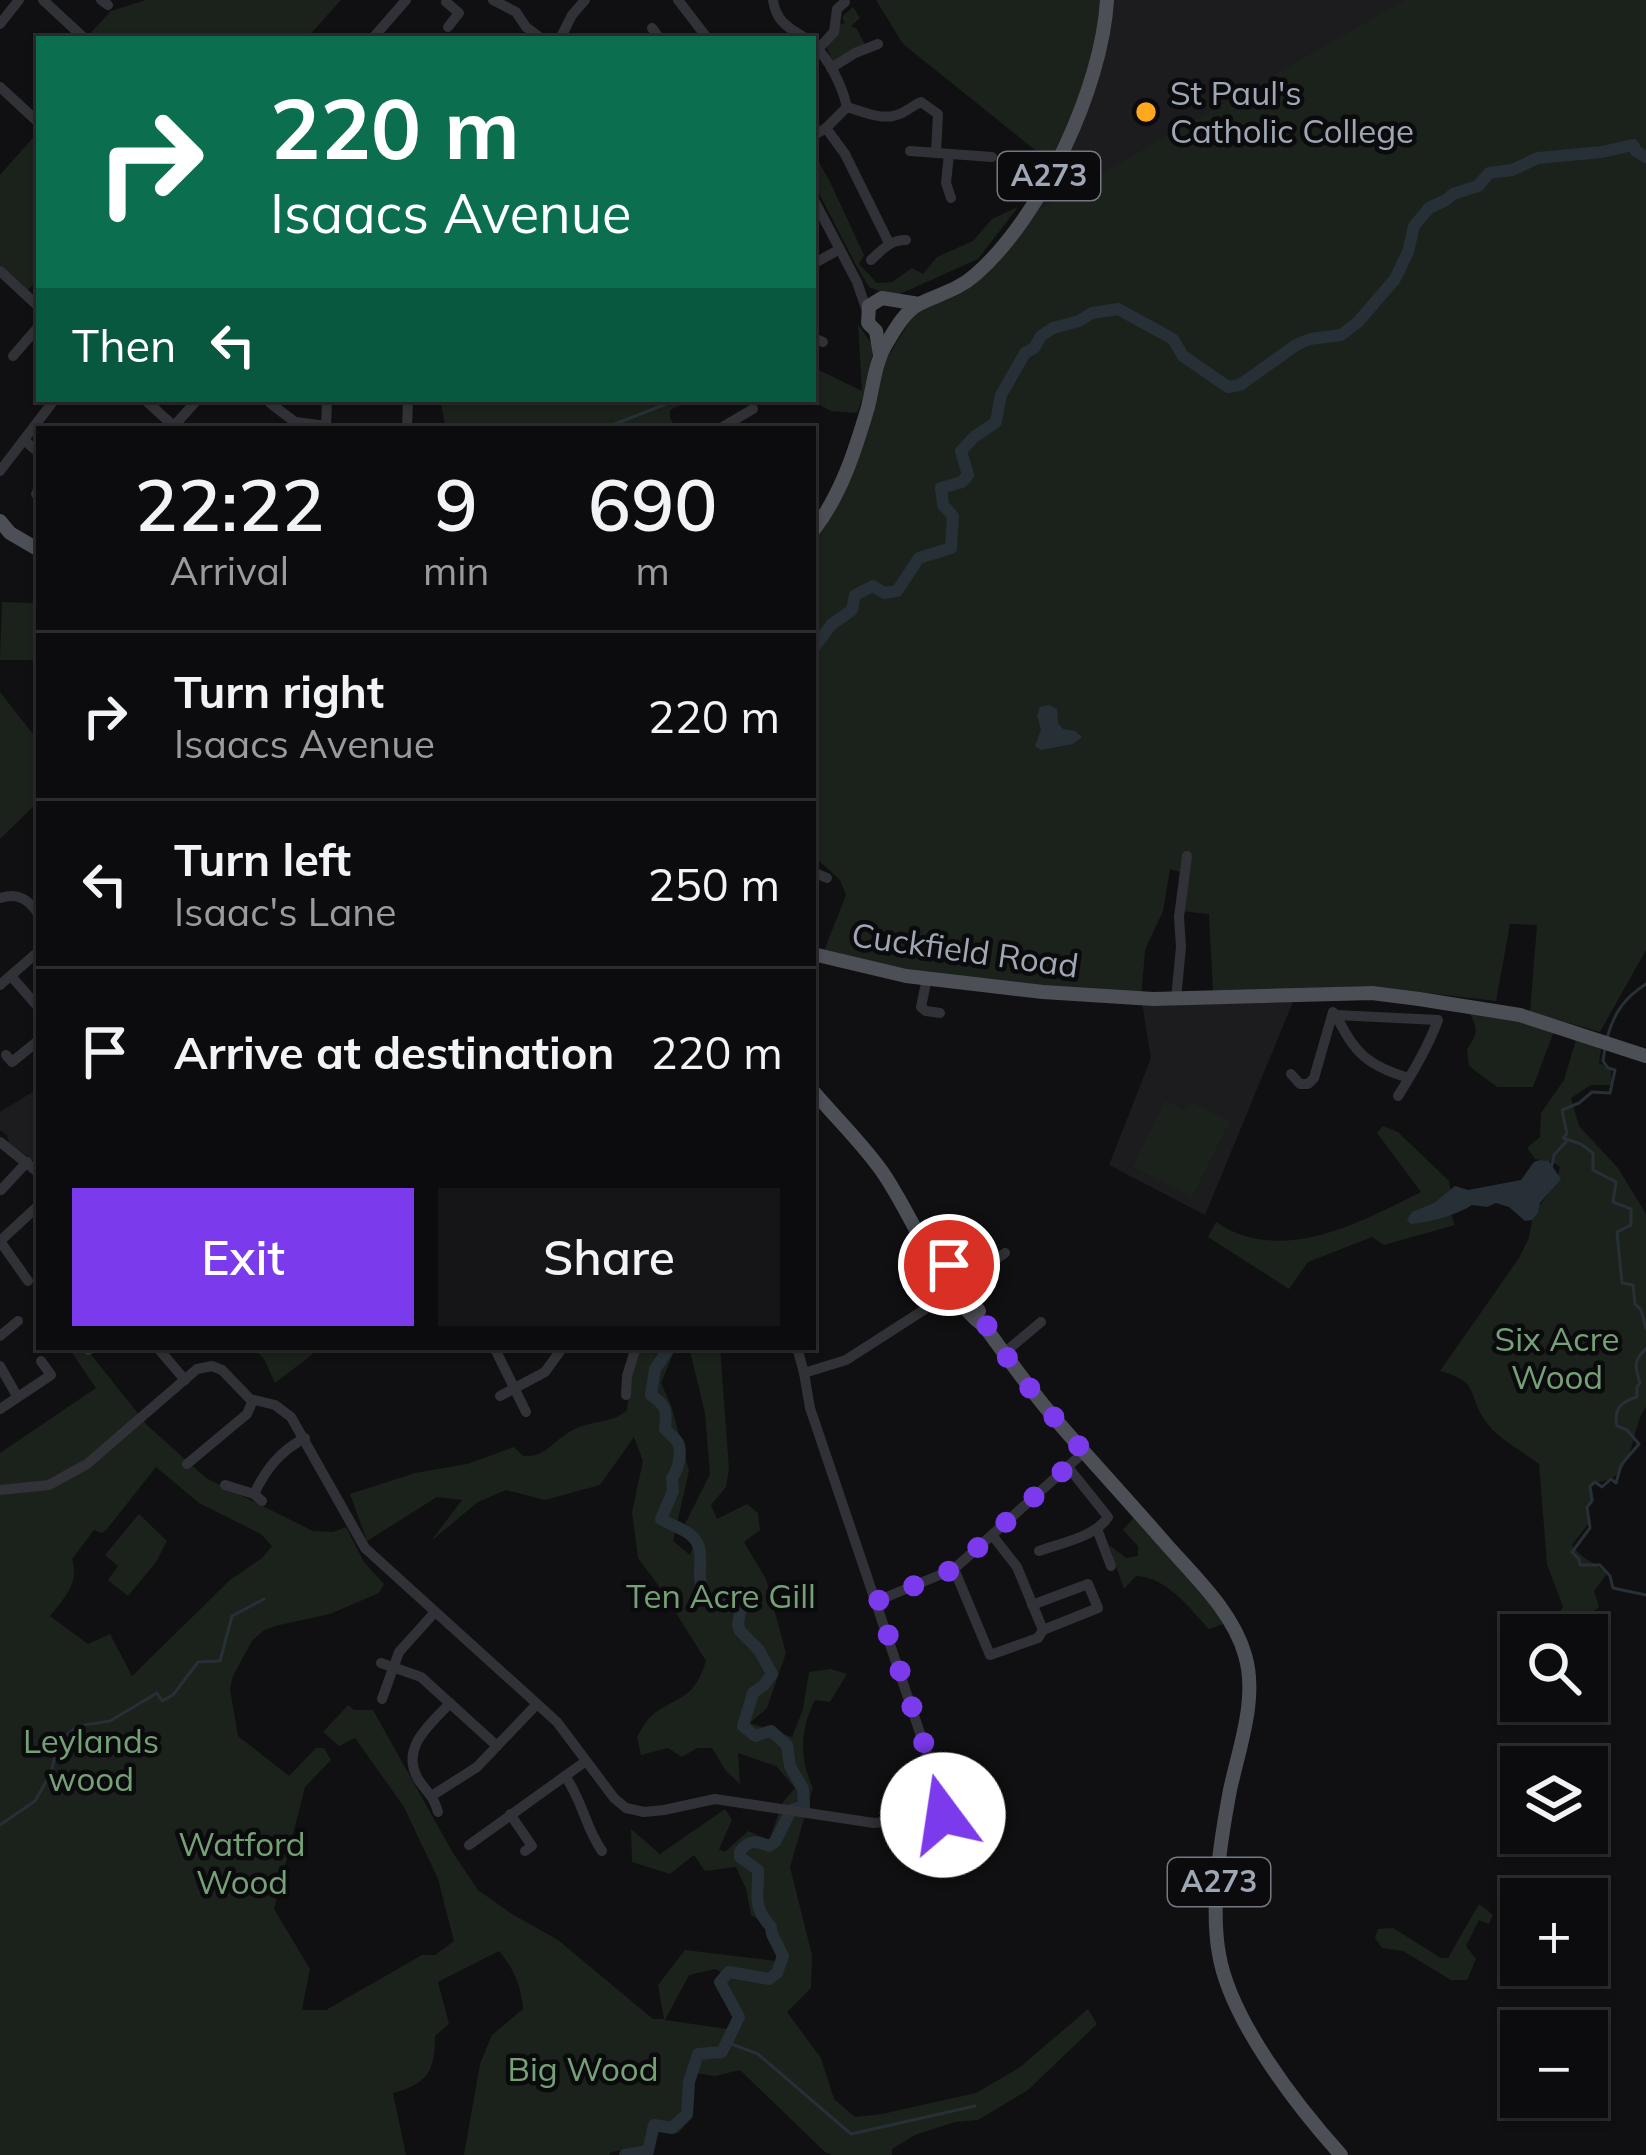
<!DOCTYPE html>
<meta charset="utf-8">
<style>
:root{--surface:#0c0c0e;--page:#151517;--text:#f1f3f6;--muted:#9a9b9e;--line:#2c2c2e;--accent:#7c3aed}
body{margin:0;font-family:Mulish,sans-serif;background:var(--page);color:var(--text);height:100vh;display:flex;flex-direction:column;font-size:45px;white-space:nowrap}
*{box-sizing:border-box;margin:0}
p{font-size:39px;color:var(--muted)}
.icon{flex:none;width:66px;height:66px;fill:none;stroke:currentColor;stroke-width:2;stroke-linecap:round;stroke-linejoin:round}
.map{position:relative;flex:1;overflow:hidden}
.details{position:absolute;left:36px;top:426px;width:780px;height:924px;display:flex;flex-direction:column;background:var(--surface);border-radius:0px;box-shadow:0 3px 9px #0004,0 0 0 3px var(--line)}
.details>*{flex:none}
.top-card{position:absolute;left:36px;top:36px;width:780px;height:366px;border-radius:0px;box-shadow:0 3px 9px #0004,0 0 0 3px var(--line);background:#0b6e4f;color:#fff;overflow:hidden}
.buttons{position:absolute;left:1500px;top:1614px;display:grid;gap:24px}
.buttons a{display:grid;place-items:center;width:108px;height:108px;border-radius:0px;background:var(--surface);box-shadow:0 3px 9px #0004,0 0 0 3px var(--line);font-size:60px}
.pin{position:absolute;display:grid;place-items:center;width:102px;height:102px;color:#fff;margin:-51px;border:6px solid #fff;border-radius:50%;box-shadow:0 3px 12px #0007}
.me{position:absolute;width:132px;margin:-66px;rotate:346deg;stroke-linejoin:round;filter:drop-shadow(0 0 9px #0008)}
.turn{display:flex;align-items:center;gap:42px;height:252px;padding:0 36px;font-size:54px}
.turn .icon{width:156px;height:156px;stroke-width:2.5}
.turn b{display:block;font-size:84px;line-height:102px}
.then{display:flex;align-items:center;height:114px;padding:0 36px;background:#0003;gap:24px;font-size:45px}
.eta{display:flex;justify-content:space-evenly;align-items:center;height:204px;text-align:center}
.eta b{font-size:72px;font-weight:600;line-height:84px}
.button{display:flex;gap:24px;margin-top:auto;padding:24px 36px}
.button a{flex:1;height:138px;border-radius:0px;background:var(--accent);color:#fff;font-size:48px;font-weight:600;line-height:138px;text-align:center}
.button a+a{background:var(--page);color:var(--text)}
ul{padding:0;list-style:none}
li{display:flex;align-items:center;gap:36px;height:168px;padding:0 36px;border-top:3px solid var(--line)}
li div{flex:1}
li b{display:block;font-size:45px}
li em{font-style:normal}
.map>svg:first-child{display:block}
</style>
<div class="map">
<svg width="1646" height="2155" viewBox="0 0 1646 2155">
<rect width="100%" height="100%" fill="#101012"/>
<g fill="#1c1c1f">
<polygon points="1110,0 1410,0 1030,214"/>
<polygon points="1293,1002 1205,1215 1109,1165 1151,1058 1142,1003"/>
<polygon points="39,1088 39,1165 9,1143 7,1135 0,1130 0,1112"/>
</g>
<g fill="#1a221b" fill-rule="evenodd">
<polygon points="146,0 341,0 306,39 85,39 111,11"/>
<polygon points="876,0 1107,0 1106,18 1055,166 903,44"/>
<polygon points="1405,0 1646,0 1646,950 1600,1032 1530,1012 1537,925 1510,924 1496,1001 1367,986 1213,992 1209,914 1180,911 1184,873 1170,869 1163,911 1145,950 1141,999 1043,992 822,956 846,895 840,880 813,855 813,534 849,478 886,360 912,317 920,306 944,297 1030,214"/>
<polygon points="853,7 860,18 851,26 857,29 865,45 833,62 827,48 841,23 845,24 842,17"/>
<polygon points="39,131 39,278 28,290 0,265 0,175"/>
<polygon points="813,151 829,180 864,255 859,264 877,283 892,282 912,268 923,274 937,257 973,241 992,219 1018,207 978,259 893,297 869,287 857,267 813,182"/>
<polygon points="858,324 873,346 870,377 857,413 831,411 809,399 813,399 813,367 862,391"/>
<polygon points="440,399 648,399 652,403 670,399 694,399 670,410 670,418 677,429 446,429"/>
<polygon points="2,602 34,603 39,606 39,660 0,660"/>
<polygon points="0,692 39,742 39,801 0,839"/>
<path d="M1466 1006 1556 1026 1533 1087H1497L1469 1066 1467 1049C1481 1030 1476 1026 1466 1006Z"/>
<path d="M1578 1033 1602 1042 1599 1063 1611 1069V1085H1591L1571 1098 1579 1126 1618 1168 1646 1214V1407C1632 1424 1635 1467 1610 1479 1604 1482 1596 1482 1590 1484L1594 1499 1587 1507 1588 1524 1572 1545C1581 1559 1595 1562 1607 1574L1594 1591 1599 1607 1565 1635H1545L1563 1607 1547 1564 1539 1464C1522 1451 1495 1437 1484 1419 1467 1391 1479 1382 1440 1371L1519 1258 1529 1238 1533 1215 1556 1183 1560 1167 1553 1162 1535 1159 1527 1148 1540 1137 1541 1113 1564 1080Z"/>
<polygon points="1166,1101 1186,1111 1191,1102 1230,1121 1192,1197 1133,1167"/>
<path d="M1383 1126 1398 1132 1449 1181 1453 1203 1449 1209 1455 1225 1384 1245 1372 1237 1308 1262 1289 1289 1208 1237 1216 1222C1281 1266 1359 1223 1421 1192L1377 1133Z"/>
<path d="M68 1347H85L148 1426 206 1478 313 1531 333 1532 346 1527 364 1562 384 1584 379 1593 330 1614 275 1626 263 1631 252 1641 233 1676 230 1689 238 1736 289 1776 316 1748H324L331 1760 305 1787 274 1909 310 1969 302 2010H326L422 1955H435L454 1941 438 1879 404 1807 355 1738 339 1746 323 1732 348 1705 354 1710H373L453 1853 478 1890 512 1914 558 1940 653 2019H664L658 1985 685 1950 776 1961C777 1938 770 1927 751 1915L746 1889 736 1867 705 1871 694 1855 670 1874 632 1862 631 1829 660 1854 725 1809 732 1820 719 1849 725 1852 748 1831 769 1840 783 1802 795 1788 776 1766 738 1753 740 1784 726 1771 712 1748H697L682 1757 668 1748 641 1755 637 1737C642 1728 647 1718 656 1712 683 1694 694 1698 706 1661L661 1589 638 1558 632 1512 643 1461 634 1437 600 1485 545 1500 506 1490 478 1502 431 1541 462 1500 437 1497 367 1541 350 1494 415 1473 467 1464 514 1447 523 1456C546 1458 553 1440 573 1430 591 1420 612 1424 627 1410L634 1347H676L661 1383 671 1405 689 1471 673 1541 690 1555 695 1542 683 1528 710 1474 705 1413 689 1347H720L729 1468 726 1487 711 1505 717 1519 747 1504 758 1513 760 1530 744 1542 766 1579 786 1653 767 1708 750 1723 792 1737 803 1709 809 1672 831 1669 847 1674 830 1702 815 1700C800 1729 799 1758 813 1788L790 1867 812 1955 811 1988 787 2012 821 2058 834 2099 855 2117 882 2114 976 2093 1019 2068 1088 2009 1097 2024 1028 2090 978 2120 955 2122 915 2135 892 2149V2155H832L825 2152 740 2070 715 2076 688 2072 693 2117 678 2133 654 2125 648 2126 647 2146 611 2152 609 2155H464L480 2064 492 2035 523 2009C522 1988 513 1967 499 1951L438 1982 449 2024 435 2036C435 2072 427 2084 393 2093L406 2155H0V1453L96 1388ZM156 1467 199 1503 261 1534 272 1546 262 1558 230 1580 132 1676 110 1634 88 1644 50 1616C64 1599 80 1582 72 1559L94 1530 102 1533 107 1529ZM715 1969 726 1974 728 1989 741 2009 727 2029 665 2020 689 1975Z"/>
<polygon points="253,1347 304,1347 313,1354 275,1383 264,1359"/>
<path d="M1138 1513 1229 1622 1209 1629C1189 1608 1167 1577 1136 1576L1124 1589 1109 1545 1126 1558 1138 1556V1546L1123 1530Z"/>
<polygon points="139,1514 167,1541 156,1562 128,1596 108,1580 118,1566 105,1555"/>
<polygon points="1479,1904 1493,1915 1489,1924 1479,1920 1466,1946 1476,1959 1467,1980 1451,1980 1403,1951 1382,1948 1375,1938 1378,1929 1393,1928 1441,1958 1448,1958"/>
</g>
<g fill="#263036">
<polygon points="1049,705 1057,709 1058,723 1063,729 1075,731 1082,737 1073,744 1041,750 1035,746 1041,730 1037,716 1040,707"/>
<path d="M1540 1160 1549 1161 1561 1179 1540 1203 1538 1213 1532 1220 1525 1221 1509 1207 1496 1203 1487 1207 1472 1205C1455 1216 1430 1222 1411 1224L1407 1220 1412 1212 1434 1203 1455 1186 1468 1190 1521 1180 1534 1162Z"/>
</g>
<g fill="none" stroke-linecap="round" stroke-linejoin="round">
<g stroke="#263036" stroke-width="3">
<polyline points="496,425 502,429"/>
<polyline points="602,429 679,399"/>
<path d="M1607 1038C1614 1013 1624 998 1646 984"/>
<polyline points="1605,1048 1603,1061 1608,1068 1615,1070 1610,1093 1592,1092 1579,1103 1562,1110 1567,1134 1563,1138 1581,1144 1593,1153 1593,1170 1616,1182 1613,1202 1631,1209 1631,1225 1617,1232 1622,1283 1633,1285 1635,1304 1641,1310 1646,1329"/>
<polyline points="1552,1165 1554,1155 1566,1142"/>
<path d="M1646 1349C1633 1360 1635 1367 1640 1383L1637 1387V1397C1622 1401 1613 1409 1617 1426L1627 1430 1639 1444 1621 1465 1616 1483 1611 1479 1602 1487 1595 1482 1590 1486 1592 1501 1587 1507 1590 1528 1572 1552 1579 1559 1580 1565H1600L1610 1576 1613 1588 1646 1595"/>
<polyline points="0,1825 35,1801 51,1773 58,1743 77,1726 110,1721 157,1693 162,1701 173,1695 198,1662 220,1661 232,1616 264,1599"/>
<polyline points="726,2042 758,2054 851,2134 975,2106"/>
</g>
<g stroke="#263036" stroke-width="12">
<polyline points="813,649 831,625 852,610 855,595 873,586 884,593 897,591 919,558 951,548 953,516 943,505 941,488 962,482 968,475 961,451 974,437 996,422 1001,395 1025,353 1034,348 1041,336 1053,328 1079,321 1092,313 1118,309 1173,339 1183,356 1228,387 1240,385 1296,345 1310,339 1341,335 1358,322 1395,279 1408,252 1414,226 1429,208 1446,200 1453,194 1478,186 1489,173 1512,170 1538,158 1602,152 1633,145 1636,151 1646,157"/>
<polyline points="813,657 813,669"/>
<path d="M625 2155 648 2151 654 2125 672 2128 687 2114 689 2082 698 2054 722 2052 739 2017 720 1982 729 1972 769 1979 777 1973 783 1956 772 1934 771 1927C751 1905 759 1895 758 1870L740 1857V1851C750 1839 756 1841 769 1846L775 1842 791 1810 804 1806 803 1789 790 1766 787 1745 771 1731 755 1736 743 1726 753 1693 764 1685 772 1674 759 1650 740 1631 738 1624 742 1601 736 1598 729 1603 715 1606C684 1581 715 1551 688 1533 681 1528 669 1524 661 1519L673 1491 672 1478C678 1470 684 1449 676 1440 673 1436 668 1433 665 1429 667 1411 667 1406 651 1395L655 1369 670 1347"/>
</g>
<g stroke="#313237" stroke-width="10">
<polyline points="43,0 83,37"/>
<polyline points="101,0 108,5"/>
<polyline points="493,0 516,12 526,27 542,39"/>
<polyline points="678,0 708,39"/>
<path d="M773 0C776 22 789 28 807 39"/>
<polyline points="446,2 459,13 448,27"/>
<polyline points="0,24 19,0"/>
<polyline points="652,28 660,39"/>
<polyline points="372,39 406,0"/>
<polyline points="560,39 572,15 585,0"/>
<path d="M813 44C829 59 842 85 847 107L826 128 813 136"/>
<polyline points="819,48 834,32 837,9 845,2"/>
<polyline points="831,68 855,53 878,44"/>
<polyline points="0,87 39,123"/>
<path d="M847 107C864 112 884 122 902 113 908 110 914 105 921 102L938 114 936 153"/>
<polyline points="826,128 845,154 889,243"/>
<polyline points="910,151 992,157"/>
<polyline points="949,154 946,183 951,198"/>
<polyline points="813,198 857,282 867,311"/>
<path d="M871 260C883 249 890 240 906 240"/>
<polyline points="813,264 840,249"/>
<polyline points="0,271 39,307"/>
<polyline points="813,338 823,342"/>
<polyline points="13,356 39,326"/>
<polyline points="144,399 177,429"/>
<polyline points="270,403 295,422 327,426"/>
<polyline points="174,426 198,399"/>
<polyline points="326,429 327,399"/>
<polyline points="407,429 408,399"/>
<polyline points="719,429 753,409"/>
<polyline points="24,440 39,453"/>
<polyline points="0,471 55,399"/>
<polyline points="39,488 36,494 39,498"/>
<polyline points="813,872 827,878"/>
<path d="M0 898C19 892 29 900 39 915"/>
<polyline points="11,976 39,1008"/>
<polyline points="927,978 921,1007 926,1011 940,1013"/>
<polyline points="0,985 39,951"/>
<polyline points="1176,999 1181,947 1179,917 1187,856"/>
<polyline points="6,1055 12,1062 39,1040"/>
<polyline points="1291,1074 1300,1084 1308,1084 1314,1078 1333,1012"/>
<path d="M1398 1096C1414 1071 1428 1047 1438 1020L1336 1015C1354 1053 1368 1066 1409 1078"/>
<polyline points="0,1142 39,1173"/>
<polyline points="1,1190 27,1162"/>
<polyline points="28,1281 0,1241 39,1205"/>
<polyline points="0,1336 18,1321"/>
<polyline points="157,1347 185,1380"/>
<polyline points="494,1347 526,1412"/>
<polyline points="797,1347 804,1373"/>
<polyline points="88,1350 94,1347"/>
<polyline points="1004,1353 1041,1322"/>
<polyline points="0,1366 17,1396"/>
<polyline points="626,1395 627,1376 636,1347"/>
<polyline points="500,1396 545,1372 563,1347"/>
<polyline points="0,1409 51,1375 41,1361"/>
<polyline points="187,1464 247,1414 253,1400"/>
<polyline points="225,1485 254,1494 262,1501"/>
<polyline points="0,1490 49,1485 87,1464 197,1369 212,1366 222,1370 250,1399 275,1405 291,1417 365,1548 557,1722 614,1798 626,1808 644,1812 664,1810 715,1799 874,1823 936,1818 944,1813 944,1804 810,1408 804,1373 846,1360 930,1306 1005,1253"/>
<path d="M254 1494C266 1469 280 1451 305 1438"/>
<polyline points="1097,1529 1111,1566"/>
<path d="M1039 1551C1061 1543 1095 1537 1108 1517L1068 1467"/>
<polyline points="954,1569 990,1655 1038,1638 1043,1630 1017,1567 992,1535"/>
<polyline points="877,1601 954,1569 1084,1452"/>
<polyline points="1032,1605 1088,1584 1098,1608 1043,1630"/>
<polyline points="381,1663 421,1677 497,1746"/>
<polyline points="382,1699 399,1652 435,1612"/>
<path d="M565 1776C582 1799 585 1827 602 1851"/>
<polyline points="433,1795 477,1767 537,1704"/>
<path d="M438 1812C433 1794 427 1793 418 1779 400 1747 430 1725 450 1703"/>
<polyline points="510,1814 532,1846 525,1851"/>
<polyline points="469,1845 586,1761"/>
</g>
<g stroke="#4d4f56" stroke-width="14">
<polyline points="880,355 876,331 868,323 869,306 882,298 919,304"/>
<polyline points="0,521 10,533 39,550"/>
<path d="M813 531C841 495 855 451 868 407 873 387 875 364 885 346 894 331 904 312 919 304 939 294 958 290 975 275 1042 217 1102 87 1107 0"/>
<polyline points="813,954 906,976 1043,992 1153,999 1372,993 1419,999 1520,1015 1646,1056"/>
<path d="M813 1091C835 1117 861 1142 881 1170 914 1216 940 1294 985 1327 1010 1361 1034 1396 1063 1428 1097 1467 1132 1505 1166 1544 1195 1577 1233 1612 1245 1655 1258 1698 1239 1748 1230 1790 1221 1838 1210 1905 1219 1954 1230 2020 1297 2106 1341 2155"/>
<polyline points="927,1243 949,1265 979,1311"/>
</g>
</g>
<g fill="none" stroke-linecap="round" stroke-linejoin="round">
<polyline stroke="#7c3aed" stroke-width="21" stroke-dasharray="0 37.8" points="943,1815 944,1804 877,1601 954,1569 1084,1452 1035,1395 1004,1353 949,1265"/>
</g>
<circle fill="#ffa81b" stroke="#0b0b0d" stroke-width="4.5" cx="1146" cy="112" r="12"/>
<g text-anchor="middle" stroke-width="9" stroke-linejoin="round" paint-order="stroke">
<g fill="#0b0b0d" stroke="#737882" stroke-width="3">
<rect x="998" y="152" width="102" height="48" rx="9"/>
<rect x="1168" y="1858" width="102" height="48" rx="9"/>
</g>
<g font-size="30" font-weight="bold" fill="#a0a7b4">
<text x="1049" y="186">A273</text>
<text x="1219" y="1892">A273</text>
</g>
<g font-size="33" fill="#a0a7b4" stroke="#0b0b0d" text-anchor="start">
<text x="1170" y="105">St Paul's<tspan x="1170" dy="38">Catholic College</tspan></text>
</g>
<g font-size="33" fill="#a0a7b4" stroke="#0b0b0d">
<text transform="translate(965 950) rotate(8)" y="12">Cuckfield Road</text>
</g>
<g font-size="33" fill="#75a176" stroke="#0b0b0d">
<text x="1557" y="1351">Six Acre<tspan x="1557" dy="38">Wood</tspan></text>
<text x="721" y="1608">Ten Acre Gill</text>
<text x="91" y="1753">Leylands<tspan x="91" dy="38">wood</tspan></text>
<text x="242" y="1856">Watford<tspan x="242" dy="38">Wood</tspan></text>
<text x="583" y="2081">Big Wood</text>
</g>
</g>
</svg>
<div class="buttons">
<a><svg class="icon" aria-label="search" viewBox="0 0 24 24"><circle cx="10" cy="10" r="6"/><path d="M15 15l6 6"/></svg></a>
<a><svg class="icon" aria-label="layers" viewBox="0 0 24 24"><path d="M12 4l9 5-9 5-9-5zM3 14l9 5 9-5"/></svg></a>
<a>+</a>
<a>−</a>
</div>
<div class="pin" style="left:949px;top:1265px;background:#d93025"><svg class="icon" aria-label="arrive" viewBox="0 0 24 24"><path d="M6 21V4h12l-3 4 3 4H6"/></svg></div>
<svg class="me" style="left:943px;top:1815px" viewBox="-20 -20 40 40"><circle r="19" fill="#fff"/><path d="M0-13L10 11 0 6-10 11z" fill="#7c3aed"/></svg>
<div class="top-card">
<div class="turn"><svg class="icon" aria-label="right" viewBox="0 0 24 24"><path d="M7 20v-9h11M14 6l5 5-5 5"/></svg><div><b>220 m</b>Isaacs Avenue</div></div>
<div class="then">Then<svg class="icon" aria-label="left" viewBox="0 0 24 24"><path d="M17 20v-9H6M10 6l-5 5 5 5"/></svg></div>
</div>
<section class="details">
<div class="eta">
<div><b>22:22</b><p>Arrival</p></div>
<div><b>9</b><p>min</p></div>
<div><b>690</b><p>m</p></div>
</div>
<ul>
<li><svg class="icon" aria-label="right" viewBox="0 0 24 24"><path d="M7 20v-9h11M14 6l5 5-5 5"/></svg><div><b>Turn right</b><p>Isaacs Avenue</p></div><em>220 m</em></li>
<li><svg class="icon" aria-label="left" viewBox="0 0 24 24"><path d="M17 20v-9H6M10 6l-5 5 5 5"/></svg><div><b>Turn left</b><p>Isaac's Lane</p></div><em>250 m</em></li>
<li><svg class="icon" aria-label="arrive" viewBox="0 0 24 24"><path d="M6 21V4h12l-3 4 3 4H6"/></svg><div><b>Arrive at destination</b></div><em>220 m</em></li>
</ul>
<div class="button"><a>Exit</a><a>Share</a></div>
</section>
</div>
